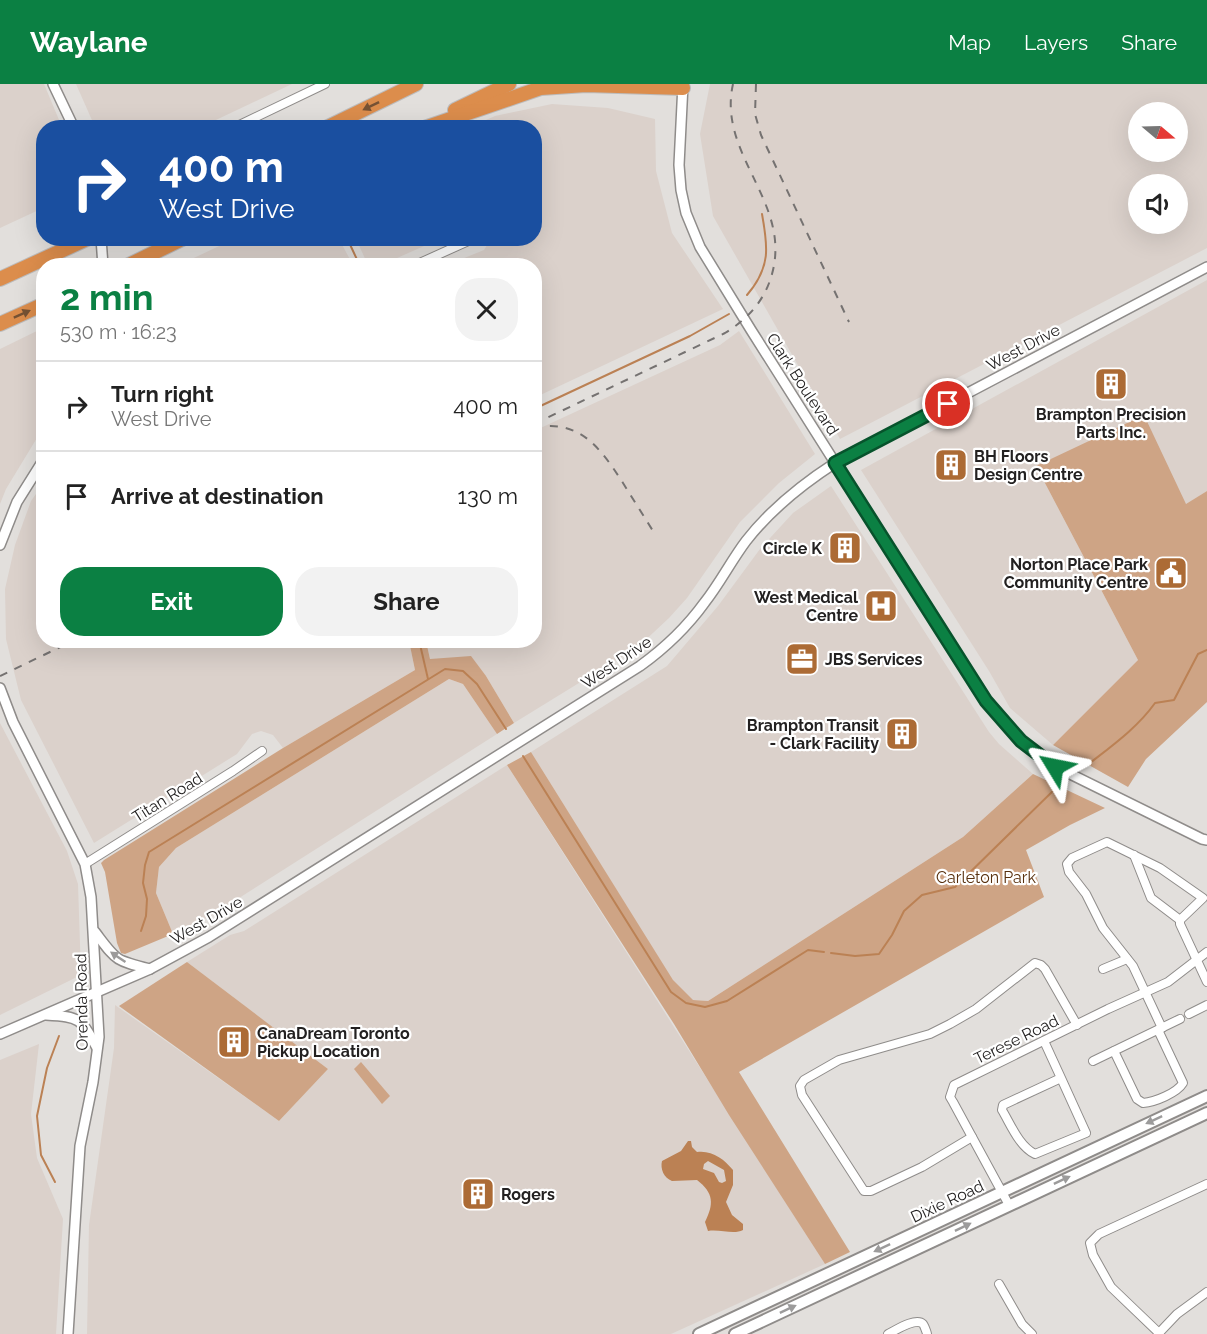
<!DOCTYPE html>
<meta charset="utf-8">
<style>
:root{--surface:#fff;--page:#f2f2f2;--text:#222;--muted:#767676;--line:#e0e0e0;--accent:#0b8043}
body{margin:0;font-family:Raleway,sans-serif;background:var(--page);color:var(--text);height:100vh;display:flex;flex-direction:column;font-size:22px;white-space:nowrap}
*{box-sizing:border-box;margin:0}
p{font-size:20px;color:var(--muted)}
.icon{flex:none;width:33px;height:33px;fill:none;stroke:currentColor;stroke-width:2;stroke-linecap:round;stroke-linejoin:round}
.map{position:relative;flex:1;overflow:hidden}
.sheet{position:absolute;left:36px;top:174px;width:506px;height:390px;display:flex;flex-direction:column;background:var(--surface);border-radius:24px;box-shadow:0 6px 24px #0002}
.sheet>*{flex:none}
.guide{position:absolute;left:36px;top:36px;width:506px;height:126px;border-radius:24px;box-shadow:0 6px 24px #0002;background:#1a4fa0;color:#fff;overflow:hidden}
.needle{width:39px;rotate:109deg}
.controls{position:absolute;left:1128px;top:18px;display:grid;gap:12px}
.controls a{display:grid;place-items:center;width:60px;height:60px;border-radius:50%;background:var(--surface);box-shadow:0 6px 24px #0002;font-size:30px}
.pin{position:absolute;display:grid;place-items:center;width:51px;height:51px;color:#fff;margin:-26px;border:3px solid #fff;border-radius:50%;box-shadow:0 2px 6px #0007}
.me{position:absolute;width:66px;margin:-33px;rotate:305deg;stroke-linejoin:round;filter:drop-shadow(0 0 4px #0008)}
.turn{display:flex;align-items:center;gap:21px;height:126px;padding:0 24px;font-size:27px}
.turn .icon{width:78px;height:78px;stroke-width:2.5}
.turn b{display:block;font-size:42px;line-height:51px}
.round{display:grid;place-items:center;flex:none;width:63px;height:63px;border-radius:24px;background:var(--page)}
.overview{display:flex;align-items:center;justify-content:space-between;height:102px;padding:0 24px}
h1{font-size:36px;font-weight:700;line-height:45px;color:var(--accent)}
.primary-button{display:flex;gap:12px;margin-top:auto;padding:12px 24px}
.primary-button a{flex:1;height:69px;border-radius:24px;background:var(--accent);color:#fff;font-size:24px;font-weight:700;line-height:69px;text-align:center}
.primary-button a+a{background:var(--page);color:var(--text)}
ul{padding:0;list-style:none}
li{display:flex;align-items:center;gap:18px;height:90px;padding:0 24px;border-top:2px solid var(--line)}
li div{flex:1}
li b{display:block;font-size:22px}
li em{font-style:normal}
header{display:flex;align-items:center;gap:36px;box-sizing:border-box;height:84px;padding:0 30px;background:var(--accent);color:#fff}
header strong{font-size:28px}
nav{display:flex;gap:33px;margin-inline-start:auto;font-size:21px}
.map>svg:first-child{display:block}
</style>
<header>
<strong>Waylane</strong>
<nav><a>Map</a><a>Layers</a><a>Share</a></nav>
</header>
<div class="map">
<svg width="1207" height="1250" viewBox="0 0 1207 1250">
<rect width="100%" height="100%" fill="#e2dfdc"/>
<g fill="#dbd1cb" fill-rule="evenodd">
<polygon points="0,0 44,0 62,43 44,44 43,124 0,144"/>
<polygon points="76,0 292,0 199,44 95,43"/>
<path d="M710 0H1207V164L840 355 713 132 700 50ZM1138 28H1178V68H1138ZM1138 100H1178V140H1138Z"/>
<polygon points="552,20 608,24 655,35 656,87 672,149 723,225 534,314 534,182 447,181 484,166 491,155 534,154 534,44 470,43 495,32"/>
<polygon points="234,155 339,155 353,181 179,181"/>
<polygon points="356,155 440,155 379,182 368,181"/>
<polygon points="1207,196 1207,407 1187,420 1036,382 1138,576 1053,661 1010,624 989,587 861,386"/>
<polygon points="43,244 43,344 6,405 0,420 0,265"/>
<polygon points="739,247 815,370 779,399 740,438 687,514 669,534 639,562 514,639 486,592 430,575 426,557 534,556 534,347 720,261"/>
<polygon points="43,400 44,556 409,557 415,586 283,664 273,651 261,647 252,650 237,670 94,759 21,616 6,555 5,505 15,461 31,417"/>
<polygon points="831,402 989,648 999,660 1033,690 963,753 708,917 692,916 673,897 531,668 667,582 718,522 760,465 793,429"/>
<polygon points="449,595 463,600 497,650 236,816 211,832 173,850 156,809 159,783 176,764"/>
<polygon points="0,639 67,767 78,800 81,891 0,931"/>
<polygon points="507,681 825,1180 671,1250 87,1250 89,1141 114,964 115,921 279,1037 328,985 187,878 230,851 244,847"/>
<polygon points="39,960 31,1030 37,1074 63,1135 56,1250 0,1250 0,976"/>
</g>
<g fill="#cea485">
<polygon points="1144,331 1186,420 1207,407 1207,618 1146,675 1128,703 1053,661 1138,576 1036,382"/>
<polygon points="409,557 426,557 430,575 471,572 486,592 514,639 497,650 463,600 449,595 176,764 159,783 156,809 173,850 125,870 121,869 117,859 105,788 101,779 104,776 283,664 415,586"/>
<polygon points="531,668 673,896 693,916 708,917 963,753 1033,690 1105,724 1070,741 1026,766 1044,813 739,988 850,1168 825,1180 729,1031 674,940 507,681"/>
<polygon points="187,878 328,985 279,1037 119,922"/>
<polygon points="361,978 390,1012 382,1020 354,985"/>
</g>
<path fill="#bb8154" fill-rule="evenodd" d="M688 1057H691L692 1063 697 1068C712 1066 724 1075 733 1086V1101L726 1118 732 1131 743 1140V1146C734 1151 720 1145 708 1147L705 1138C714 1120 714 1109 697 1096L672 1097C664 1094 660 1085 662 1077L681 1067ZM708 1077 724 1086 726 1097 722 1099 719 1098 714 1089 703 1085 704 1080Z"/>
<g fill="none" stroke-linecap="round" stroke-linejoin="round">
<g stroke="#bb8154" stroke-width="2">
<polyline points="347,154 360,182"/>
<path d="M747 211C771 183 768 163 762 130"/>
<polyline points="534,325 690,252 729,230"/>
<polyline points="419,556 428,595"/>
<polyline points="523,672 671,908 686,919 705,923 727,917 808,866 824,868"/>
<path d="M1090 679C1113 661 1138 643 1155 619L1174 616 1198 570 1207 566"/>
<polyline points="141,847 146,832 147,815 143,799 145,781 149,768 445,585 463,587 477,600 506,645"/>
<polyline points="831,869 855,872 879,870 892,851 904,827 922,811 955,803 1057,703"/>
<polyline points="55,1098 41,1071 37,1032 47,984 59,952"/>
</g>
<g stroke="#8f8c8a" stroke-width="10">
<g id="minor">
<polyline points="233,44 325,0"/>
<polyline points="413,182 475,154"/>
<polyline points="1134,771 1151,814 1180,836"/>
<polyline points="85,780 233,687 262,667"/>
<polyline points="1103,885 1127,875"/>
<polyline points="1189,930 1207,921"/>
<polyline points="1162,944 1133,882 1103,844 1086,810 1069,788 1067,780 1072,774 1107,758 1160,784 1203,814 1180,836 1180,840 1207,898"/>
<path d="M1044 957 1061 994 1003 1021 1002 1026C1011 1041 1019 1062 1035 1070L1086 1049 1061 994"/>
<path d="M1114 967 1137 1015 1143 1019C1155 1018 1177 1009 1183 999L1158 946"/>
<polyline points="1093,977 1180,935"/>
<polyline points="972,1053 922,1083 871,1107 864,1107 802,1011 800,1002 804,996 839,976 930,950 950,940 976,925 1035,879 1041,881 1045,885 1077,941"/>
<polyline points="1009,1121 953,1018 950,1013 954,1001 1108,925 1168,898 1207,868"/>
<polyline points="999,1200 1022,1240 1032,1250"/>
<polyline points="1159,1249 1111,1203 1093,1171 1090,1159 1099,1150 1207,1100"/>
<path d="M888 1250C896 1246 916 1233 923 1240 924 1241 927 1249 927 1250"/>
<polyline points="1158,1250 1177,1230 1207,1208"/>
</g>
</g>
<g stroke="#8f8c8a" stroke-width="12">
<g id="tertiary">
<polyline points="53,0 74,44"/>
<polyline points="683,0 679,81 681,106 686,129 700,163 751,246 986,617 1021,657 1048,679 1202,755 1207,756"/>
<polyline points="101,154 103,182"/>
<polyline points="0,461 17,418 44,375"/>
<polyline points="0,604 13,638 85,780 91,813 99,953 93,998 80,1062 68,1250"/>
<path d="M95 848C117 877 114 876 150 885"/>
<path d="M46 931C80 933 81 934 97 964"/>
<path d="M0 950 150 885 209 853 640 582C665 564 687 543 705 518 720 499 731 477 746 457 771 425 801 401 835 379L1207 183"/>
</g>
</g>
<g stroke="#8f8c8a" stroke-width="14">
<g id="secondary">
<polyline points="699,1250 1207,1012"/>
<polyline points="735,1250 1207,1029"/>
</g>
</g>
<g stroke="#bdbcbc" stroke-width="16">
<g id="motorway">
<polyline points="455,26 509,0"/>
<polyline points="326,44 416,0"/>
<polyline points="424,44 541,4 586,1 683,4"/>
<polyline points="127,182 184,154"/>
<polyline points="0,195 89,154"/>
<polyline points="0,240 44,220"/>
</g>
</g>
<use href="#minor" stroke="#fff" stroke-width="8"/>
<use href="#tertiary" stroke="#fff" stroke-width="9"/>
<use href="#secondary" stroke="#fff" stroke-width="10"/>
<use href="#motorway" stroke="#dc8d4c" stroke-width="14"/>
<g stroke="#757271" stroke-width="2" stroke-dasharray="8 8" stroke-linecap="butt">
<polyline points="756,0 755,30 761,51 849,238"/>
<path d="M534 340 725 249C748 235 765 216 772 190 792 118 717 71 733 0"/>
<path d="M534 344C580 334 601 365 623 399 633 415 643 431 653 447"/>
<polyline points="0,592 75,556"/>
</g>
</g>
<defs><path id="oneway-solid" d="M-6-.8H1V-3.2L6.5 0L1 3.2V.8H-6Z" transform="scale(1.5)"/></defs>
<g fill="#765234">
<use href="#oneway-solid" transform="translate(371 22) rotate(154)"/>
<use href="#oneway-solid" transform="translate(22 230) rotate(-24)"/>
</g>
<g fill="#9c9b9b">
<use href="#oneway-solid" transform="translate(118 873) rotate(-146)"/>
<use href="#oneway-solid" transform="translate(1154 1036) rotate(155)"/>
<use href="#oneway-solid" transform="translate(1062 1096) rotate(-25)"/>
<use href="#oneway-solid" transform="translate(963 1143) rotate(-26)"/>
<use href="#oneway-solid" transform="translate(882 1164) rotate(155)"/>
<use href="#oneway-solid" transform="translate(788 1225) rotate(-25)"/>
</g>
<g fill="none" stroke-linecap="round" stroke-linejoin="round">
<g stroke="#07532c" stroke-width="15">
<polyline id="route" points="948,320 835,379 986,617 1021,657 1055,683"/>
</g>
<use href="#route" stroke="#0b8043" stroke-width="10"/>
</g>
<defs>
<g id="building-square" transform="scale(1.725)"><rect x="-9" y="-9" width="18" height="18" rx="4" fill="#ac6b35" stroke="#fff"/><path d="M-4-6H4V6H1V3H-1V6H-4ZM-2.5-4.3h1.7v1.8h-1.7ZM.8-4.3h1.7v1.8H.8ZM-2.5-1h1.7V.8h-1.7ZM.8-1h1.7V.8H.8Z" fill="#fff"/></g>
<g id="civic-square" transform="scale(1.725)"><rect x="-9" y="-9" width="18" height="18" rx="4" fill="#ac6b35" stroke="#fff"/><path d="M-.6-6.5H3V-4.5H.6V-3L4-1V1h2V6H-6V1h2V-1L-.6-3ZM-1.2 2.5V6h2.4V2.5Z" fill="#fff"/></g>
<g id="hospital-square" transform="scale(1.725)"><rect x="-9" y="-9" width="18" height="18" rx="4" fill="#ac6b35" stroke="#fff"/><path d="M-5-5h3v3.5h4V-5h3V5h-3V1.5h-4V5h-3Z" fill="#fff"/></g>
<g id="office-square" transform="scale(1.725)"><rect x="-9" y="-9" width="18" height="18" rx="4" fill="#ac6b35" stroke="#fff"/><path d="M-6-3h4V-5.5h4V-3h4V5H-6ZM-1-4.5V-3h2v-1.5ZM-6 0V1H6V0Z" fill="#fff"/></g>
</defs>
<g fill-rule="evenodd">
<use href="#building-square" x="1111" y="300"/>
<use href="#building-square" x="951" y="381"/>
<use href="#building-square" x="845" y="464"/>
<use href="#civic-square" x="1171" y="489"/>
<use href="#hospital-square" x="881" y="522"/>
<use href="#office-square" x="802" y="575"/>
<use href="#building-square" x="902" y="650"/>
<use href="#building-square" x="234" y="958"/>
<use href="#building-square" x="478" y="1110"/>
</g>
<g text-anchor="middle" stroke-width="4.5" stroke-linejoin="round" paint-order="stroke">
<g font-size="16" fill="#232121" stroke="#fff">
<text transform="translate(1023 263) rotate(-28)" y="6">West Drive</text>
<text transform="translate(803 300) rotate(57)" y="6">Clark Boulevard</text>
<text transform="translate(616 578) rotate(-34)" y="6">West Drive</text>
<text transform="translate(167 713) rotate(-32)" y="6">Titan Road</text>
<text transform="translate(206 836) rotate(-30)" y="6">West Drive</text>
<text transform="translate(81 918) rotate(-91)" y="6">Orenda Road</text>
<text transform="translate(1016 955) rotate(-26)" y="6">Terese Road</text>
<text transform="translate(947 1117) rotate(-25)" y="6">Dixie Road</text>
</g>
<g font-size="16" font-weight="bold" fill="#232121" stroke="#fff" text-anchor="start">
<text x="1111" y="336" text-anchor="middle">Brampton Precision<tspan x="1111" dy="18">Parts Inc.</tspan></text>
<text x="974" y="378">BH Floors<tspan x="974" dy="18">Design Centre</tspan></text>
<text x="822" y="470" text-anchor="end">Circle K</text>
<text x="1148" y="486" text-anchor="end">Norton Place Park<tspan x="1148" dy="18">Community Centre</tspan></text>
<text x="858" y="519" text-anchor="end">West Medical<tspan x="858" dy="18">Centre</tspan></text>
<text x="825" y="581">JBS Services</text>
<text x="879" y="647" text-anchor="end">Brampton Transit<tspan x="879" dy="18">- Clark Facility</tspan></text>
<text x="257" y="955">CanaDream Toronto<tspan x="257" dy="18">Pickup Location</tspan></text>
<text x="501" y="1116">Rogers</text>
</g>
<g font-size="16" fill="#58300d" stroke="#fff">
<text x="986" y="799">Carleton Park</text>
</g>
</g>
</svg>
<div class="controls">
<a><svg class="needle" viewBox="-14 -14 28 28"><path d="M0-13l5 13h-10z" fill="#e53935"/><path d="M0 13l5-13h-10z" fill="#767676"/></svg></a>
<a><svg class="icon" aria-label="sound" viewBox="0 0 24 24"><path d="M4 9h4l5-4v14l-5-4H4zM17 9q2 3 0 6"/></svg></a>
</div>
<div class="pin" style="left:948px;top:320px;background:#d93025"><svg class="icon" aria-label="arrive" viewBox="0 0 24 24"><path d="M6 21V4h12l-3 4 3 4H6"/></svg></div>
<svg class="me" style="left:1055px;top:683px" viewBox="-20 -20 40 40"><path d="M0-17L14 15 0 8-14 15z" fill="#0b8043" stroke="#fff" stroke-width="4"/></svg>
<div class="guide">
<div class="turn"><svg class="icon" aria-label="right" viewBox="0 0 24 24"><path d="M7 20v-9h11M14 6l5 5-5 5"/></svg><div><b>400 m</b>West Drive</div></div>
</div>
<section class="sheet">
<div class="overview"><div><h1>2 min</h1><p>530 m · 16:23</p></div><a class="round"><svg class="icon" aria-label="close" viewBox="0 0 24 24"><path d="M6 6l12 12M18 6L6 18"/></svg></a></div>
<ul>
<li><svg class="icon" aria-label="right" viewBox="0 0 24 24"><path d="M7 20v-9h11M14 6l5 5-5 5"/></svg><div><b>Turn right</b><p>West Drive</p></div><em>400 m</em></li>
<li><svg class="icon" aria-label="arrive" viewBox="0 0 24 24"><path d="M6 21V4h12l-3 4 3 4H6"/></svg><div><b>Arrive at destination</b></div><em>130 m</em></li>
</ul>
<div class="primary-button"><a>Exit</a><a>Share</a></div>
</section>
</div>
